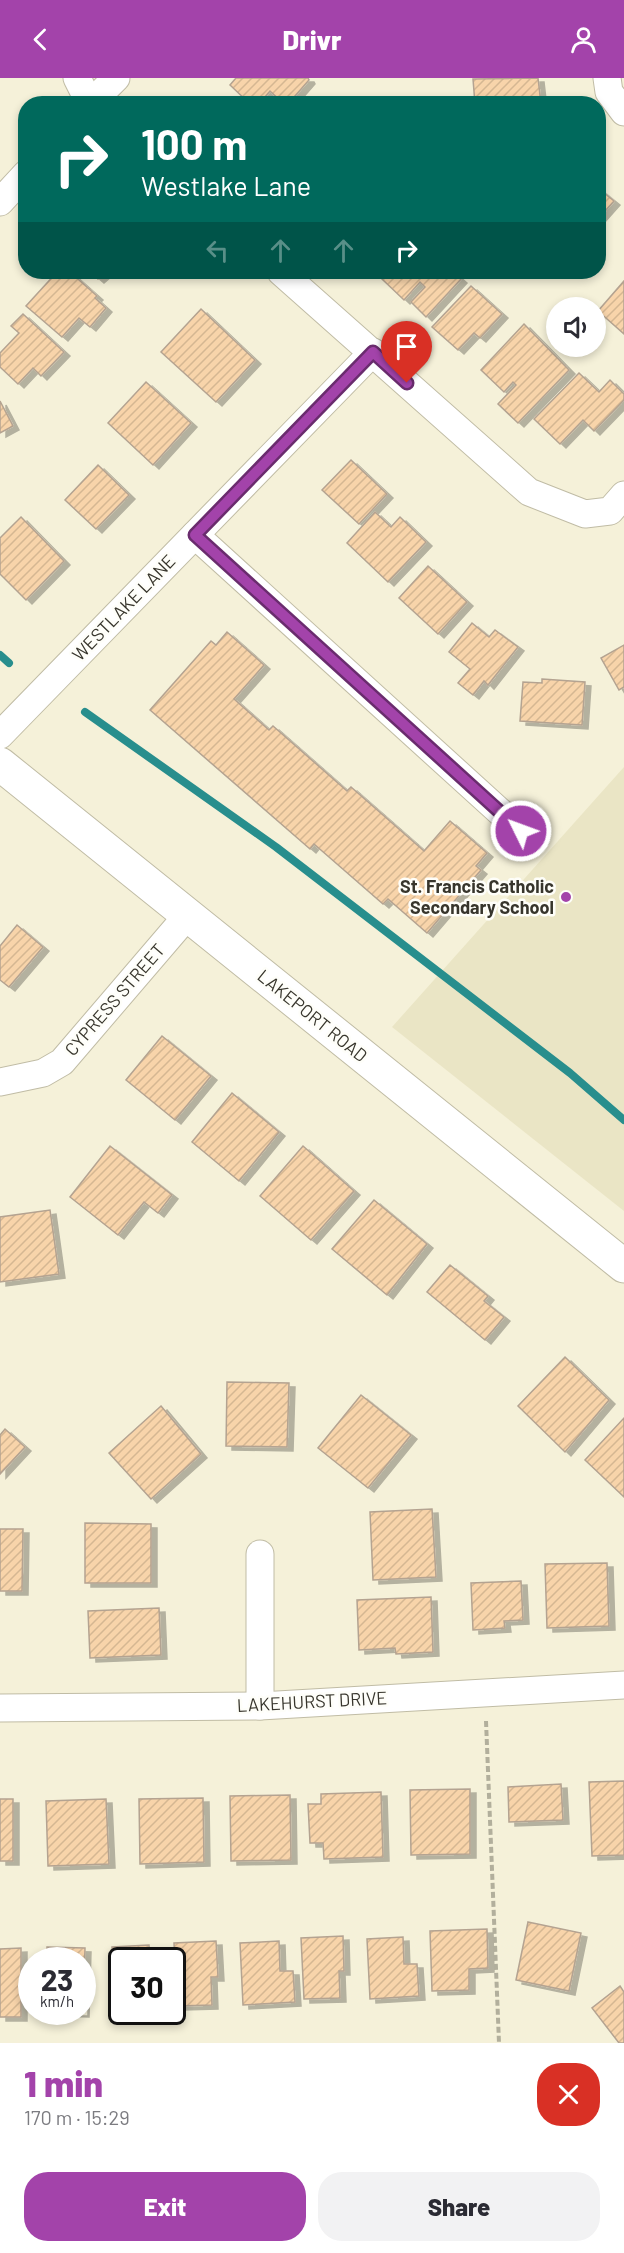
<!DOCTYPE html>
<meta charset="utf-8">
<style>
:root{--surface:#fff;--page:#f2f2f3;--text:#2b2b33;--muted:#7c7c81;--accent:#a343aa}
body{margin:0;font-family:Barlow,sans-serif;background:var(--page);color:var(--text);height:100vh;display:flex;flex-direction:column;font-size:22px;white-space:nowrap}
*{box-sizing:border-box;margin:0}
p{font-size:20px;color:var(--muted)}
.icon{flex:none;width:33px;height:33px;fill:none;stroke:currentColor;stroke-width:2;stroke-linecap:round;stroke-linejoin:round}
.map{position:relative;height:1965px;overflow:hidden}
.side{display:flex;flex-direction:column;background:var(--surface);flex:1}
.side>*{flex:none}
.banner{position:absolute;left:18px;top:18px;width:588px;height:183px;border-radius:24px;box-shadow:0 3px 9px #0003;background:#00695c;color:#fff;overflow:hidden}
.controls{position:absolute;left:546px;top:219px;display:grid;gap:12px}
.controls a{display:grid;place-items:center;width:60px;height:60px;border-radius:50%;background:var(--surface);box-shadow:0 3px 9px #0003;font-size:30px}
.speed{position:absolute;left:18px;top:1869px;display:flex;gap:12px;font-size:30px;font-weight:700;text-align:center}
.speed>*{display:grid;place-content:center;width:78px;height:78px;border-radius:50%;background:var(--surface);box-shadow:0 3px 9px #0003;line-height:1}
.speed small{font-size:15px;font-weight:400}
.speed .limit{border:3px solid #111;border-radius:9px;background:#fff;color:#111}
.pin{position:absolute;display:grid;place-items:center;width:51px;height:51px;color:#fff;margin:-62px -26px;border-radius:50% 50% 50% 0;rotate:-45deg;box-shadow:0 0 6px #0007}
.pin .icon{rotate:45deg}
.me{position:absolute;width:66px;margin:-33px;rotate:312deg;stroke-linejoin:round;filter:drop-shadow(0 0 4px #0008)}
.turn{display:flex;align-items:center;gap:21px;height:126px;padding:0 24px;font-size:27px}
.turn .icon{width:78px;height:78px;stroke-width:2.5}
.turn b{display:block;font-size:42px;line-height:51px}
.lanes{display:flex;align-items:center;height:57px;padding:0 24px;background:#0003;justify-content:center;gap:30px;direction:ltr}
.lanes .off{opacity:.35}
.round{display:grid;place-items:center;flex:none;width:63px;height:63px;border-radius:24px;background:var(--page)}
.summary{display:flex;align-items:center;justify-content:space-between;height:102px;padding:0 24px}
h1{font-size:36px;font-weight:800;line-height:45px;color:var(--accent)}
.cta{display:flex;gap:12px;margin-top:auto;padding:12px 24px}
.cta a{flex:1;height:69px;border-radius:24px;background:var(--accent);color:#fff;font-size:24px;font-weight:800;line-height:69px;text-align:center}
.cta a+a{background:var(--page);color:var(--text)}
header{display:flex;justify-content:space-between;align-items:center;height:78px;padding:0 24px;background:var(--accent);color:#fff;font-size:27px;font-weight:800}
.map>svg:first-child{display:block}
</style>
<header><svg class="icon" aria-label="back" viewBox="0 0 24 24"><path d="M15 5l-7 7 7 7"/></svg>Drivr<svg class="icon" aria-label="person" viewBox="0 0 24 24"><circle cx="12" cy="8" r="4"/><path d="M4 21q1-7 8-7t8 7"/></svg></header>
<div class="map">
<svg width="624" height="1965" viewBox="0 0 624 1965">
<defs>
<pattern id="building-hatch" width="6" height="6" patternUnits="userSpaceOnUse" patternTransform="scale(1.5)"><rect width="6" height="6" fill="#f8d4aa"/><path d="M-1 1l2-2M0 6l6-6M5 7l2-2" fill="none" stroke="#d5b792"/></pattern>
<filter id="shadow"><feDropShadow dx="6" dy="4" stdDeviation="0" flood-color="#0004"/></filter>
</defs>
<rect width="100%" height="100%" fill="#f5f1d9"/>
<polygon fill="#eae5c5" points="624,689 624,1133 392,949"/>
<g fill="none" stroke-linecap="round" stroke-linejoin="round">
<g stroke="#288e8d" stroke-width="8">
<polyline points="0,577 9,585"/>
<polyline points="85,634 276,769 570,995 624,1042"/>
</g>
</g>
<g fill="url(#building-hatch)" stroke="#b4a391" stroke-width="1.5" filter="url(#shadow)">
<polygon points="236,0 308,0 309,2 288,26 284,26 270,13 259,26 250,26 230,7"/>
<polygon points="538,0 541,26 475,26 473,1"/>
<polygon points="598,110 614,123 598,141"/>
<polygon points="57,194 70,194 97,218 95,220 106,230 90,249 79,240 62,259 26,228"/>
<polygon points="90,194 106,194 98,201"/>
<polygon points="390,194 453,194 461,201 426,239 411,224 425,209 420,204 404,222 382,201"/>
<polygon points="624,203 624,256 598,233"/>
<polygon points="471,208 502,236 480,260 474,255 458,272 432,249"/>
<polygon points="201,231 255,282 216,324 161,274"/>
<polygon points="23,236 64,274 41,298 33,290 18,306 0,289 0,275 19,255 11,248"/>
<polygon points="524,246 569,292 518,345 498,326 516,307 513,304 504,314 481,292"/>
<polygon points="579,295 599,314 610,302 624,316 624,322 594,353 583,342 560,366 534,341"/>
<polygon points="146,304 191,345 153,387 108,345"/>
<polygon points="0,323 13,348 0,355"/>
<polygon points="351,382 387,416 359,446 322,412"/>
<polygon points="98,387 129,417 96,451 65,422"/>
<polygon points="375,434 391,449 400,439 426,464 388,504 347,465"/>
<polygon points="21,439 64,483 26,522 0,496 0,460"/>
<polygon points="428,488 467,524 438,556 399,520"/>
<polygon points="472,545 489,559 495,552 518,569 488,607 484,603 473,617 458,605 470,591 449,574"/>
<polygon points="227,554 264,587 234,621 269,652 273,648 347,713 351,709 424,773 450,743 487,775 476,788 481,792 427,855 388,821 383,826 314,766 310,771 150,632 211,563 216,567"/>
<polygon points="624,567 624,609 619,612 601,580"/>
<polygon points="542,601 585,604 582,647 520,643 523,604 542,605"/>
<polygon points="17,847 43,869 9,909 0,902 0,868"/>
<polygon points="162,958 211,998 175,1042 126,1002"/>
<polygon points="232,1015 279,1054 239,1103 192,1064"/>
<polygon points="110,1068 172,1117 158,1135 144,1124 118,1157 70,1119"/>
<polygon points="303,1068 354,1113 311,1162 260,1118"/>
<polygon points="374,1122 427,1166 387,1217 332,1171"/>
<polygon points="50,1132 59,1196 0,1204 0,1139"/>
<polygon points="450,1187 488,1218 484,1223 504,1239 485,1262 427,1214"/>
<polygon points="565,1279 609,1322 565,1374 518,1328"/>
<polygon points="227,1304 289,1305 287,1369 226,1368"/>
<polygon points="361,1317 411,1357 368,1410 318,1370"/>
<polygon points="161,1328 201,1376 151,1421 109,1375"/>
<polygon points="624,1340 624,1419 585,1382"/>
<polygon points="5,1351 25,1369 0,1396 0,1357"/>
<polygon points="432,1431 436,1499 373,1502 370,1434"/>
<polygon points="85,1445 151,1446 151,1505 85,1505"/>
<polygon points="0,1451 23,1451 22,1513 0,1513"/>
<polygon points="607,1485 609,1548 547,1550 545,1486"/>
<polygon points="521,1503 523,1542 504,1543 505,1550 473,1552 471,1505"/>
<polygon points="431,1519 433,1574 396,1576 395,1570 359,1572 357,1522"/>
<polygon points="159,1530 161,1577 90,1580 88,1533"/>
<polygon points="624,1703 624,1777 592,1778 589,1704"/>
<polygon points="561,1706 563,1742 509,1744 508,1709"/>
<polygon points="470,1711 470,1776 411,1777 410,1712"/>
<polygon points="381,1714 383,1779 324,1781 323,1765 310,1765 308,1726 321,1726 321,1716"/>
<polygon points="290,1717 291,1782 231,1783 230,1718"/>
<polygon points="203,1720 204,1784 140,1786 139,1721"/>
<rect x="0" y="1721" width="13" height="62"/>
<polygon points="106,1721 109,1786 48,1788 46,1723"/>
<polygon points="528,1844 581,1855 569,1913 516,1902"/>
<polygon points="487,1851 488,1890 469,1891 469,1912 432,1913 430,1853"/>
<polygon points="343,1858 344,1893 339,1893 340,1920 304,1921 301,1860"/>
<polygon points="403,1859 404,1886 417,1886 419,1918 370,1921 367,1861"/>
<polygon points="216,1863 218,1899 211,1899 212,1927 177,1928 174,1865"/>
<polygon points="279,1863 280,1893 293,1893 295,1924 243,1927 240,1865"/>
<polygon points="149,1867 150,1882 122,1882 122,1929 114,1930 112,1869"/>
<polygon points="47,1869 85,1870 83,1935 52,1934 82,1934 82,1882 47,1882"/>
<polygon points="21,1870 21,1939 0,1939 0,1871"/>
<polygon points="620,1908 624,1914 624,1965 619,1965 592,1930"/>
</g>
<g fill="none" stroke-linecap="round" stroke-linejoin="round">
<g stroke="#c0bca5" stroke-width="29">
<g id="minor">
<polyline points="77,0 90,26"/>
<polyline points="607,0 609,14 624,34"/>
<polyline points="90,26 116,0"/>
<polyline points="0,124 26,96"/>
<polyline points="281,194 529,414 585,436 610,433 624,417"/>
<polyline points="195,457 521,753"/>
<polyline points="0,657 373,274"/>
<polyline points="0,1004 43,995 62,984 187,838"/>
<polyline points="260,1476 260,1628"/>
<polyline points="0,1630 260,1628 624,1607"/>
</g>
</g>
<g stroke="#c0bca5" stroke-width="35">
<polyline id="secondary" points="0,686 624,1188"/>
</g>
<polyline stroke="#b2af9c" stroke-width="4" stroke-dasharray="6 3" stroke-linecap="butt" points="486,1643 499,1965"/>
<use href="#minor" stroke="#fff" stroke-width="27"/>
<use href="#secondary" stroke="#fff" stroke-width="33"/>
</g>
<g fill="none" stroke-linecap="round" stroke-linejoin="round">
<g stroke="#6a2c6e" stroke-width="15">
<polyline id="route" points="407,305 373,274 195,457 521,753"/>
</g>
<use href="#route" stroke="#a343aa" stroke-width="10"/>
</g>
<circle fill="#a343aa" stroke="#fefef9" stroke-width="2" cx="566" cy="819" r="6"/>
<g text-anchor="middle" stroke-width="5" stroke-linejoin="round" paint-order="stroke">
<g font-size="18" fill="#37352c" stroke="#fefef9">
<text transform="translate(124 530) rotate(-46)" y="6">WESTLAKE LANE</text>
<text transform="translate(115 922) rotate(-49)" y="6">CYPRESS STREET</text>
<text transform="translate(312 938) rotate(39)" y="6">LAKEPORT ROAD</text>
<text transform="translate(312 1624) rotate(-3)" y="6">LAKEHURST DRIVE</text>
</g>
<g font-size="18" font-weight="bold" fill="#37352c" stroke="#fefef9" text-anchor="end">
<text x="554" y="815">St. Francis Catholic<tspan x="554" dy="21">Secondary School</tspan></text>
</g>
</g>
</svg>
<div class="controls">
<a><svg class="icon" aria-label="sound" viewBox="0 0 24 24"><path d="M4 9h4l5-4v14l-5-4H4zM17 9q2 3 0 6"/></svg></a>
</div>
<div class="speed"><div>23<small>km/h</small></div><div class="limit">30</div></div>
<div class="pin" style="left:407px;top:305px;background:#d93025"><svg class="icon" aria-label="arrive" viewBox="0 0 24 24"><path d="M6 21V4h12l-3 4 3 4H6"/></svg></div>
<svg class="me" style="left:521px;top:753px" viewBox="-20 -20 40 40"><circle r="17" fill="#a343aa" stroke="#fff" stroke-width="3"/><path d="M0-11L8 9 0 5-8 9z" fill="#fff"/></svg>
<div class="banner">
<div class="turn"><svg class="icon" aria-label="right" viewBox="0 0 24 24"><path d="M7 20v-9h11M14 6l5 5-5 5"/></svg><div><b>100 m</b>Westlake Lane</div></div>
<div class="lanes"><svg class="icon off" aria-label="left" viewBox="0 0 24 24"><path d="M17 20v-9H6M10 6l-5 5 5 5"/></svg><svg class="icon off" aria-label="ahead" viewBox="0 0 24 24"><path d="M12 20V5M6 11l6-6 6 6"/></svg><svg class="icon off" aria-label="ahead" viewBox="0 0 24 24"><path d="M12 20V5M6 11l6-6 6 6"/></svg><svg class="icon" aria-label="right" viewBox="0 0 24 24"><path d="M7 20v-9h11M14 6l5 5-5 5"/></svg></div>
</div>
</div>
<section class="side">
<div class="summary"><div><h1>1 min</h1><p>170 m · 15:29</p></div><a class="round" style="background:#d93025;color:#fff"><svg class="icon" aria-label="close" viewBox="0 0 24 24"><path d="M6 6l12 12M18 6L6 18"/></svg></a></div>
<div class="cta"><a>Exit</a><a>Share</a></div>
</section>
